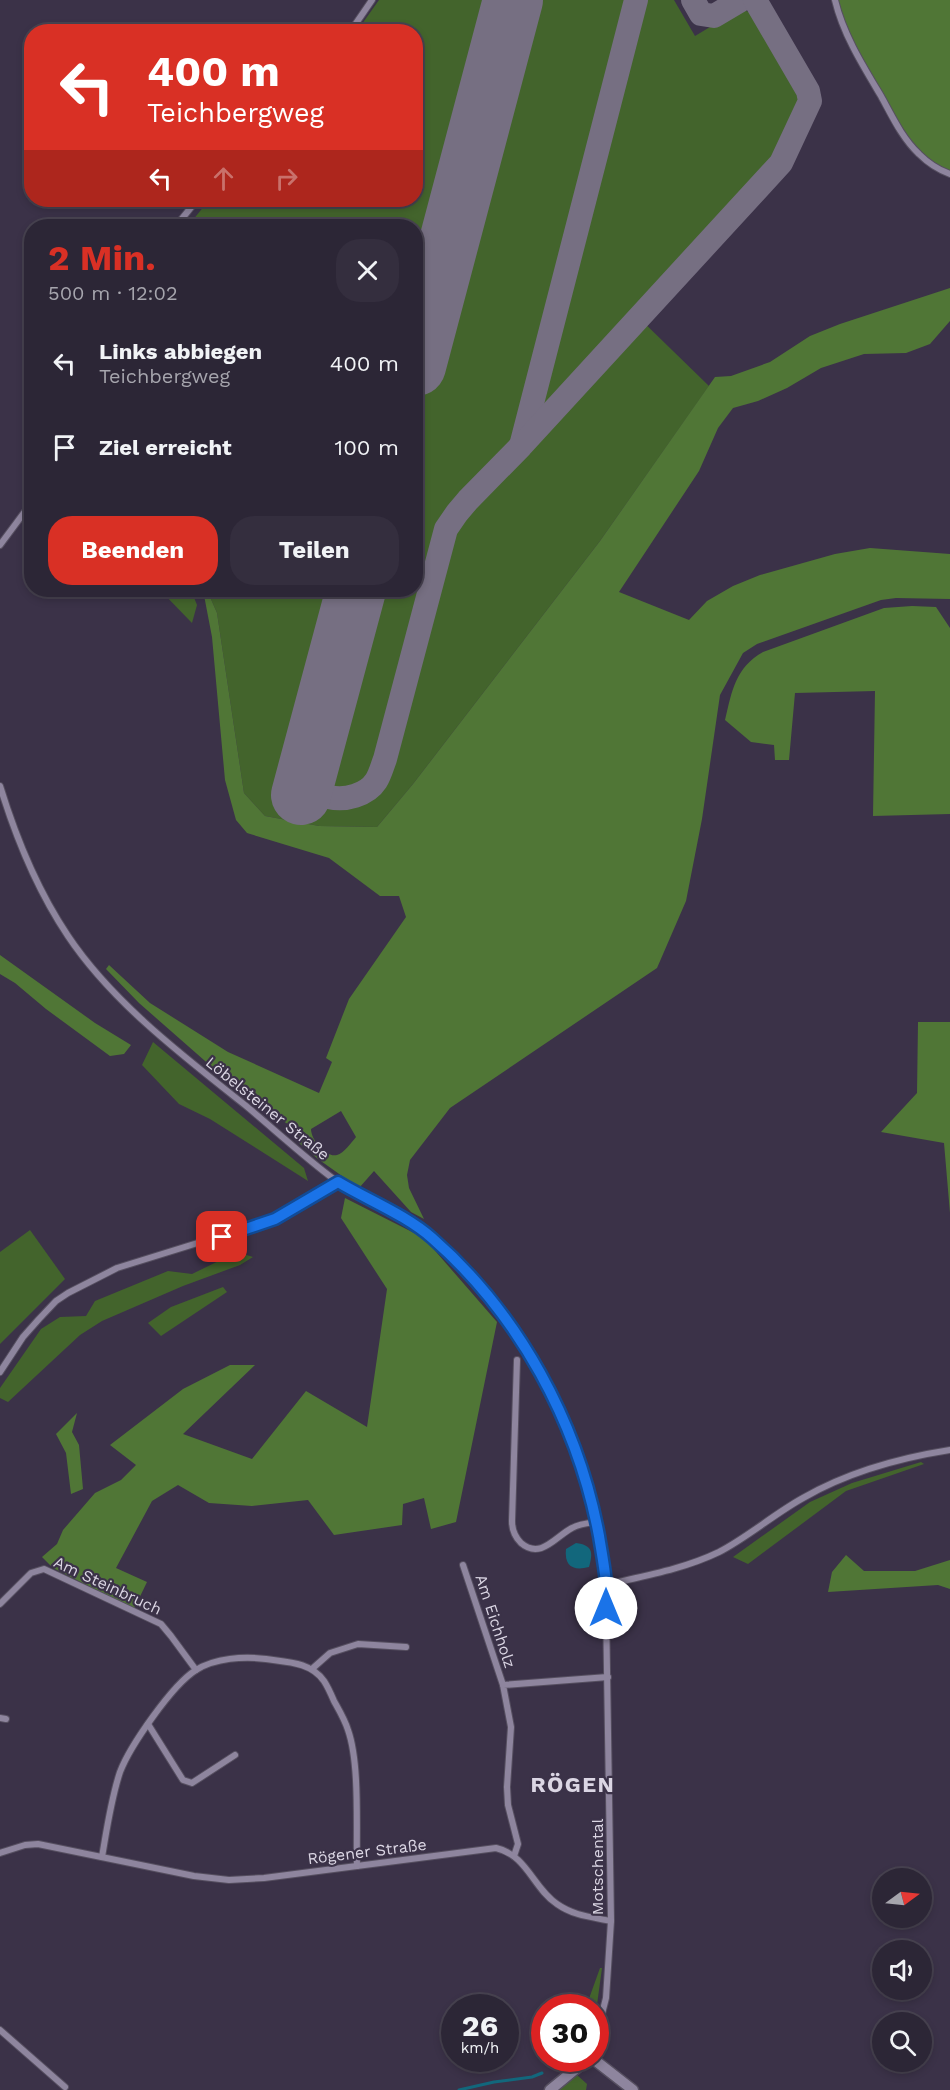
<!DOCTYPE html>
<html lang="de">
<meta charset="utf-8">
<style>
:root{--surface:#2c2636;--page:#342e3e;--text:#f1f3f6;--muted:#a6a5ad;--line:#484351;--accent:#d93025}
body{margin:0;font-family:"Work Sans",sans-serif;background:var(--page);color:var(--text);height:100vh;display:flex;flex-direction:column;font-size:22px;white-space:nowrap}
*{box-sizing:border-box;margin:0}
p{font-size:20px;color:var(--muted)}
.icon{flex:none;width:33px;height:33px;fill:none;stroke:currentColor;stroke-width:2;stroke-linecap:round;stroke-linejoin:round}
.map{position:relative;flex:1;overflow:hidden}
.details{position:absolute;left:24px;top:219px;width:399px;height:378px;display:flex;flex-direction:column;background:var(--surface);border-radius:24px;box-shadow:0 3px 9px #0003,0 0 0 2px var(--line)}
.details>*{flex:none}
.guide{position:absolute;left:24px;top:24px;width:399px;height:183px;border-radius:24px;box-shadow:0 3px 9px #0003,0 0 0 2px var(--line);background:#d93025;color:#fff;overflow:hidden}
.needle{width:39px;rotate:75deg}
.fabs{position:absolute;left:872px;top:1868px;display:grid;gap:12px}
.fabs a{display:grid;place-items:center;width:60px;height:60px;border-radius:50%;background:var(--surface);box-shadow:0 3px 9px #0003,0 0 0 2px var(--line);font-size:30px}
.speed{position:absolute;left:441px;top:1994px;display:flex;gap:12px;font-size:30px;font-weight:700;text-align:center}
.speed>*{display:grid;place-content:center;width:78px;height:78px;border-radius:50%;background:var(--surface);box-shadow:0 3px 9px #0003,0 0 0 2px var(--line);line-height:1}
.speed small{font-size:15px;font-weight:400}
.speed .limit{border:9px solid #d22;background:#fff;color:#111}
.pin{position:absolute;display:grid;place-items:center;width:51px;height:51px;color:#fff;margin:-26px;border-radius:12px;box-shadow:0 3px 9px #0006}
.me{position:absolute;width:66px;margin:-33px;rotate:0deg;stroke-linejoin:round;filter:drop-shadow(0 0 4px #0008)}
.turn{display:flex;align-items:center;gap:21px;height:126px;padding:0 24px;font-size:27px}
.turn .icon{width:78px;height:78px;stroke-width:2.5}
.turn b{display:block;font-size:42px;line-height:51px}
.lanes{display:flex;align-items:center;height:57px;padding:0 24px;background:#0003;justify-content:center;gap:30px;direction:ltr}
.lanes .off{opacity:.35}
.round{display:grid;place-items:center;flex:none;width:63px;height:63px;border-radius:24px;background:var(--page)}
.summary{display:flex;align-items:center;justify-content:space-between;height:102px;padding:0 24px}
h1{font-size:36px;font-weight:700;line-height:45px;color:var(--accent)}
.cta{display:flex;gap:12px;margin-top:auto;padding:12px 24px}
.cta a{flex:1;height:69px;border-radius:24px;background:var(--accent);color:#fff;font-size:24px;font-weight:700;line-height:69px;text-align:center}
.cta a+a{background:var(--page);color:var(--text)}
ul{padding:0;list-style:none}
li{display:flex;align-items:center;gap:18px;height:84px;padding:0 24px}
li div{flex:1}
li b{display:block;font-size:22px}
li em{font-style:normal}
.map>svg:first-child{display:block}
</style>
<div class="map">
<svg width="950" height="2090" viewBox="0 0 950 2090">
<rect width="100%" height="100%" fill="#3b3248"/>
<g fill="#43642c">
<path d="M379 0H674L695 36 740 9 752 13 801 94C802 118 786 145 774 166L635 314 709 386 600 541 413 784 377 827 319 826 265 816 244 793 217 613 207 590H416V226H188L209 200H416V32L357 31Z"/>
<polygon points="160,590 191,590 197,605 192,623"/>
<polygon points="153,1042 304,1168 308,1181 210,1119 179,1104 142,1065"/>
<polygon points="30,1230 65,1279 0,1344 0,1252"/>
<polygon points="237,1252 253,1257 240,1265 183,1286 102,1321 80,1335 8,1402 0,1398 0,1388 41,1329 60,1317 86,1316 95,1301 168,1271 192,1274"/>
<polygon points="223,1287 227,1292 161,1336 148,1323 171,1307"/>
<polygon points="921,1462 924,1464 846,1491 748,1564 733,1557 810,1502 852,1483"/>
<polygon points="600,1968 602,1968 596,2012 596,2007 586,2007"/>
<polygon points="577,2075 587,2084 586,2090 558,2090"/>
</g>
<g fill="#507636" fill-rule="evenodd">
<polygon points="835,0 950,0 950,172 925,158 912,145 859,56"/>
<path d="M950 288V321L930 344 906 353 864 354 821 368 787 388 758 401 733 408 718 428 699 471 619 592 689 620 707 601 733 586 760 575 835 554 870 548 950 554V599L896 598 881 600 757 644 743 653 720 695 702 819 686 901 657 968 450 1108 410 1160 407 1175 409 1188 424 1219 411 1212 374 1171 359 1188 318 1159 293 1138V1127L254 1104 139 1003 106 969 109 965 150 1003 228 1052 319 1093 332 1062 326 1058 349 999 406 917 399 896H380L329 858 247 833 236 820 225 780 212 637 203 590H207L217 613 244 793 265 816 319 826 377 827 413 784 600 541 715 377 731 376 770 362 810 336 840 324ZM341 1111 356 1137C351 1143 344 1153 337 1155 326 1158 311 1140 311 1129Z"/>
<path d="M912 606 936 607 950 628V814L873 816 875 691 795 693 789 760H775L774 745 751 742 725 720C732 691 735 668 763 652L884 608Z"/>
<polygon points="0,955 95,1023 131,1045 124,1054 110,1056 46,1009 15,983 0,974"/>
<polygon points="918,1022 950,1022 950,1213 944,1143 881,1132 917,1093"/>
<polygon points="345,1198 424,1238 497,1322 456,1522 431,1529 424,1498 403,1504 402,1525 334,1535 308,1500 252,1506 209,1503 178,1485 152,1501 116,1568 147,1582 134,1609 53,1568 42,1557 57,1544 63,1530 95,1493 121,1480 136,1465 110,1445 183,1389 230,1365 255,1365 183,1434 252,1459 306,1391 367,1427 387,1289 341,1218"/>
<polygon points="77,1413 72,1432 79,1445 83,1489 71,1494 66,1453 56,1434"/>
<polygon points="846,1555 864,1571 915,1571 950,1560 950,1589 938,1585 828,1592 832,1572"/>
</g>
<path fill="#12677c" d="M576 1543C593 1545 593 1553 589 1567 574 1571 564 1567 566 1549Z"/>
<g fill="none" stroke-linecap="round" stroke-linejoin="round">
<polyline stroke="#12677c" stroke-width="3" points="459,2090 494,2082 532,2077 542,2073"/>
<g stroke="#766f82" stroke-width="24">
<polyline points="693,0 701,14 714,16 741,0"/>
<polyline points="522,442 636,0"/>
<path d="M304 784C311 788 321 794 329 797 345 801 367 795 376 781 380 775 382 767 385 759L446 529 457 513 468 500 521 446 781 163 810 101 808 91 755 0"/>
</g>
<g stroke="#766f82" stroke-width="60">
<polyline points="416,366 513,0"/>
<polyline points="301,795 356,590"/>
</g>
<g stroke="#564f60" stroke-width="8">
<g id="minor">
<path d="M835 0C843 34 863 66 881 96 892 116 902 138 919 154 928 163 939 170 950 174"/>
<polyline points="350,32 372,0"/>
<polyline points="176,226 197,200"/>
<polyline points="0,545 32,502"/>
<path d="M0 786C16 838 37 890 68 936 112 1002 183 1056 245 1105 275 1130 304 1157 335 1180 366 1202 403 1213 431 1237 455 1257 474 1280 493 1304 547 1372 583 1449 598 1534 603 1561 608 1581 606 1608L611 1921 606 1998 596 2037"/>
<path d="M517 1360 512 1521C512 1530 515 1537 521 1543 541 1560 556 1536 572 1528 579 1524 588 1523 596 1522"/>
<polyline points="0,1372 23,1337 39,1319 56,1301 68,1293 117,1268 275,1219 338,1182"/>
<polyline points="463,1565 503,1685"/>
<path d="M608 1587 614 1583C649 1575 686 1568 719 1552 748 1537 774 1514 803 1498 848 1472 899 1458 950 1450"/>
<polyline points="0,1604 31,1573 44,1569 161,1624 171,1636 196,1670"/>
<polyline points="313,1668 330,1653 358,1644 406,1647"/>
<polyline points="0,1718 6,1719"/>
<polyline points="148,1724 183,1780 192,1783 235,1755"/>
<path d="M0 1853 25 1845 38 1844 194 1876 229 1880 264 1878 496 1848C527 1855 533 1888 557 1904 574 1916 592 1917 611 1921"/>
<polyline points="514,1856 518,1844 508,1805 507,1787 511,1727 503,1685 608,1677"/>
<path d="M102 1857C107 1828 111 1799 120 1772 130 1746 172 1685 196 1670 215 1658 244 1656 266 1659 287 1662 311 1662 324 1681 328 1687 331 1694 334 1701 339 1710 345 1720 348 1730 360 1764 356 1828 357 1866"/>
<polyline points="0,2030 65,2087"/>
</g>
</g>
<g stroke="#564f60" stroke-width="13">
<g id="tertiary">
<polyline points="592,2058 633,2090"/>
<polyline points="550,2090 578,2067 584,2058"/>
</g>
</g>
<use href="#minor" stroke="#8e859e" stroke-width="6"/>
<use href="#tertiary" stroke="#8e859e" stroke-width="10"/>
</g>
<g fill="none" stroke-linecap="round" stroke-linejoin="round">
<g stroke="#114b97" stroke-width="15">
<path id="route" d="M222 1237 275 1219 338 1182C368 1200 406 1215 432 1238 519 1314 578 1423 599 1536 603 1561 608 1583 606 1608"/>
</g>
<use href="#route" stroke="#1a73e8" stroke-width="10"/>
</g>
<g text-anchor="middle" stroke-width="4.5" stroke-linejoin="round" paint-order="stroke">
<g font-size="16" fill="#dbd6e4" stroke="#3b3248">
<text transform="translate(268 1108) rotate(39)" y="6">Löbelsteiner Straße</text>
<text transform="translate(108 1585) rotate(25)" y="6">Am Steinbruch</text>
<text transform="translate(496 1621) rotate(72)" y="6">Am Eichholz</text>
<text transform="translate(367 1851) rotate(-7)" y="6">Rögener Straße</text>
<text transform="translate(597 1867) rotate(-90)" y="6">Motschental</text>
</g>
<g font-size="22" font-weight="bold" letter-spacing="1.5" fill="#dbd6e4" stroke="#3b3248">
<text x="573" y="1792">RÖGEN</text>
</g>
</g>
</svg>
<div class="fabs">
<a><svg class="needle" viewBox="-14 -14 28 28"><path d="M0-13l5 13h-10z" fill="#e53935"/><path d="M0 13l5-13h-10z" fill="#a6a5ad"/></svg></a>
<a><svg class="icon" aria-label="sound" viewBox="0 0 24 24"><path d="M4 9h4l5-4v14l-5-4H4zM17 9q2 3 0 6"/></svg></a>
<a><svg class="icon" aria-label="search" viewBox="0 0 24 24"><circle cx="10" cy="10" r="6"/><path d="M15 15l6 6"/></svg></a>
</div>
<div class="speed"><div>26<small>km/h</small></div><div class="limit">30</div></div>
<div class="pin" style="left:222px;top:1237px;background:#d93025"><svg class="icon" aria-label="arrive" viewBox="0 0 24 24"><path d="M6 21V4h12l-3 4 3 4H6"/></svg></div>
<svg class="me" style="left:606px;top:1608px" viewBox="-20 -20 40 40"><circle r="19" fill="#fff"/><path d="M0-13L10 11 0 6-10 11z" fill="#1a73e8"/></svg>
<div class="guide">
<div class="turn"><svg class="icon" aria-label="left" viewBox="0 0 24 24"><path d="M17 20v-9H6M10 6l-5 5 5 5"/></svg><div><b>400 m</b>Teichbergweg</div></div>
<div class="lanes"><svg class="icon" aria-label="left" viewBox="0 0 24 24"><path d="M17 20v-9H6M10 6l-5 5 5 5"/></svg><svg class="icon off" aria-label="ahead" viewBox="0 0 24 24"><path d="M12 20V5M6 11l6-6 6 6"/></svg><svg class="icon off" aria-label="right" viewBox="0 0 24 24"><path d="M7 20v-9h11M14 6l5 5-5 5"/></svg></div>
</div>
<section class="details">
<div class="summary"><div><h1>2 Min.</h1><p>500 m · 12:02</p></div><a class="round"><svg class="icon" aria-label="close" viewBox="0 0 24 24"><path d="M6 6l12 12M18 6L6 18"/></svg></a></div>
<ul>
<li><svg class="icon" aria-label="left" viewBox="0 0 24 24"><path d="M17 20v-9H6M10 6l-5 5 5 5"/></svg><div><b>Links abbiegen</b><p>Teichbergweg</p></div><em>400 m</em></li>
<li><svg class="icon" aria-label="arrive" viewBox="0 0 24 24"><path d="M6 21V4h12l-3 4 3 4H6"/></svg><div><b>Ziel erreicht</b></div><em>100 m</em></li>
</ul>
<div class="cta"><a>Beenden</a><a>Teilen</a></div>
</section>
</div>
